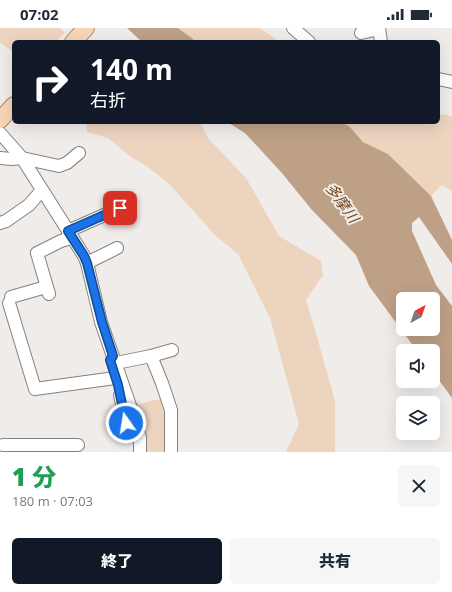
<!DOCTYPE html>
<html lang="ja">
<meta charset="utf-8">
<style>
:root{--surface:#fff;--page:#f6f6f7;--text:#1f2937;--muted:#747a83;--accent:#111827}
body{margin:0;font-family:"Open Sans","Noto Sans JP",sans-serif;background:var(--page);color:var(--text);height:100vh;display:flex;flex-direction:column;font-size:15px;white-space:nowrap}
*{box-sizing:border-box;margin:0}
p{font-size:13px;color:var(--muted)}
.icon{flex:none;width:22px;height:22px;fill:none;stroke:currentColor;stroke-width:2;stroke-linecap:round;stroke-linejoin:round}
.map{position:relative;height:424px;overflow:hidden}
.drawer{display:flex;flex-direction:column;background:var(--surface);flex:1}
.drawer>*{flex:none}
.banner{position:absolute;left:12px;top:12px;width:428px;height:84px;border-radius:6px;box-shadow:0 4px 16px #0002;background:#111827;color:#fff;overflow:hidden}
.needle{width:26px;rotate:40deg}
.controls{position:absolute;left:396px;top:264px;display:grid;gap:8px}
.controls a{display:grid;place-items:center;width:44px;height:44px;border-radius:6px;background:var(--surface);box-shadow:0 4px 16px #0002;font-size:20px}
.pin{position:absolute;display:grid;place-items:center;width:34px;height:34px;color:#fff;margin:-17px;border-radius:8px;box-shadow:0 2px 6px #0006}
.me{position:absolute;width:44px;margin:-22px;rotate:347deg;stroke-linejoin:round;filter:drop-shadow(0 0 3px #0008)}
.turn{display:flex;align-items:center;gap:14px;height:84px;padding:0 12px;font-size:18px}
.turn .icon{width:52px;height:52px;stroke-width:2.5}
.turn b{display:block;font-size:28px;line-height:34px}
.round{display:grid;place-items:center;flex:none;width:42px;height:42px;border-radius:6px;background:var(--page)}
.overview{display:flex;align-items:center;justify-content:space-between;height:68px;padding:0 12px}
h1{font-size:24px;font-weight:800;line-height:30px;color:#1e9e55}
.cta{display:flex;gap:8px;margin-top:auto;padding:8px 12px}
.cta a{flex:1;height:46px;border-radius:6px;background:var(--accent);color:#fff;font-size:16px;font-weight:800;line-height:46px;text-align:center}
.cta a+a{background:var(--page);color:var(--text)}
.status{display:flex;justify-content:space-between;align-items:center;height:28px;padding:0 20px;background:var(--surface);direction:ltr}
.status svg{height:11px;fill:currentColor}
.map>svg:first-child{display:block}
</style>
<div class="status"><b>07:02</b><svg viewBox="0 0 49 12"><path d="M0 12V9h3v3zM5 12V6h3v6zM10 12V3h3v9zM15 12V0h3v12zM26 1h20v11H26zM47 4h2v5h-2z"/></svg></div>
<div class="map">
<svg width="452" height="424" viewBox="0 0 452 424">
<rect width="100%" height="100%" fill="#f0ece9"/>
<g fill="#ecd4bf">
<polygon points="0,0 60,0 65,5 55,14 14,14 14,24 0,15"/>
<polygon points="178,0 260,0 280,14 197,14"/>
<polygon points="438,86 447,87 452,89 452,163 442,157 431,168 388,126 363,114 349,98 340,94 438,94"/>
<polygon points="86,94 200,94 208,110 246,150 279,208 321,233 323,247 306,272 317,309 335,373 335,424 286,424 299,396 270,290 238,226 216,208 168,155 148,139 131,129 108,110 87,104"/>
<polygon points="163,370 166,378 166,424 143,424 136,377"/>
</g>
<g fill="#bea087" fill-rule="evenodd">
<polygon points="127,0 178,0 197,14 142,14"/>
<path d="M227 94H340L349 98 363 114 388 126 431 168 452 212V236L419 189 412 195V203L436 257 452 278V370L433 344V323H417L369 258 356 227 312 182 281 144 245 105ZM403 271H433V301H403Z"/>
</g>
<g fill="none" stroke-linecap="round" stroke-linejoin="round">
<g stroke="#84817e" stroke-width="14">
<g id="minor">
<polyline points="293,0 309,14"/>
<polyline points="379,0 381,14"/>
<polyline points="361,5 379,1"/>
<polyline points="438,51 452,54"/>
<polyline points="0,105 22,130 84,228 87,235 101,294 134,389 140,410 140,424"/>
<polyline points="0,130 12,131 22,130 59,138 67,135 79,125"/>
<polyline points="0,195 6,193 29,177 42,162"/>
<polyline points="68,203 120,180"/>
<polyline points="87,235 117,220"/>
<polyline points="49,266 37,225 61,213 71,210"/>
<polyline points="11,269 46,259"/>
<polyline points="9,275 35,361 115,350"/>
<polyline points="151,328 162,355 171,382 171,424"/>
<polyline points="116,335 151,328 172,322"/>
<polyline points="120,367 126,395"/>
<polyline points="3,417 78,417"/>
</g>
</g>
<g stroke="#ae8766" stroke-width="18">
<g id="major">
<polyline points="73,14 86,0"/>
<polyline points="0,92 14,77"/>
</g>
</g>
<use href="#minor" stroke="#fff" stroke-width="12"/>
<use href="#major" stroke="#f8d5b6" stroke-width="16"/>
</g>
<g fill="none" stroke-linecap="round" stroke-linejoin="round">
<g stroke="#114b97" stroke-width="10">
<polyline id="route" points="120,180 68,203 84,228 87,235 102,294 113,328 110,332 118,357 126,395"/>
</g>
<use href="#route" stroke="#1a73e8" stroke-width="7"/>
</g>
<g text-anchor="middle" stroke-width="4" stroke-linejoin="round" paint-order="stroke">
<g font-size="15" font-style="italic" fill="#71471e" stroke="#f0ece9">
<text transform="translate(342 175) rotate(54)" y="5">多摩川</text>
</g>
</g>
</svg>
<div class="controls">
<a><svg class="needle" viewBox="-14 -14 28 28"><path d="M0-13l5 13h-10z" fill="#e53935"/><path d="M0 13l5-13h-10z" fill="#747a83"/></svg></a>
<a><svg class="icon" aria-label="sound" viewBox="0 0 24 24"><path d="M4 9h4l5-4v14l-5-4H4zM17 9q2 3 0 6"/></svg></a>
<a><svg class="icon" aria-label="layers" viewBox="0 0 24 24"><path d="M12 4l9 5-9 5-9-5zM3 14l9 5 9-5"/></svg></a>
</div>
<div class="pin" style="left:120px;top:180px;background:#d93025"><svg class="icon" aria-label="arrive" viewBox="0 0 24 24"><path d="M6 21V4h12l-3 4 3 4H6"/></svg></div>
<svg class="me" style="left:126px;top:395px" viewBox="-20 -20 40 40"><circle r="17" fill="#1a73e8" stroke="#fff" stroke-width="3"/><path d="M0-11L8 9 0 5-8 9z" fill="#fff"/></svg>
<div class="banner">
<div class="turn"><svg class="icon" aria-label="right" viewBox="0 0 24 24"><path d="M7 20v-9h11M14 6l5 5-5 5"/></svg><div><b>140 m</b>右折</div></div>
</div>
</div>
<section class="drawer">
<div class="overview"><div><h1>1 分</h1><p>180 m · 07:03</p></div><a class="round"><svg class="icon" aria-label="close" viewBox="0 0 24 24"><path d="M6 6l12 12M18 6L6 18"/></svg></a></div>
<div class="cta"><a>終了</a><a>共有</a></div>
</section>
